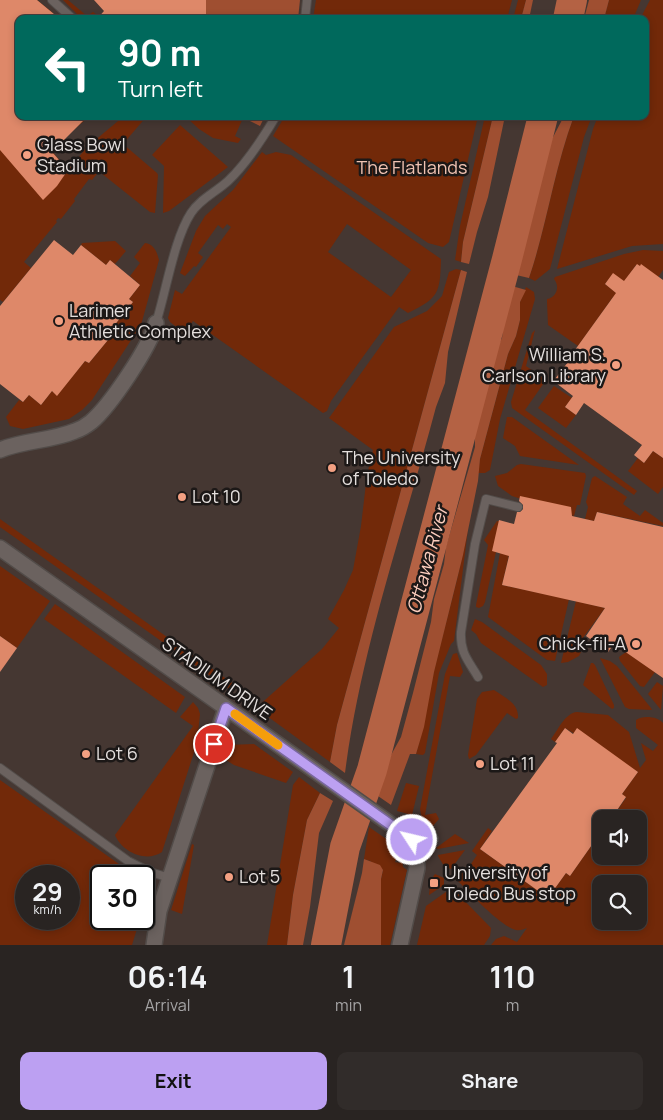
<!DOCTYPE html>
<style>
:root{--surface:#292422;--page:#312c2a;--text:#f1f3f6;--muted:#a5a4a5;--line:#454140;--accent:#bca0f2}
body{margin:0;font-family:Manrope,sans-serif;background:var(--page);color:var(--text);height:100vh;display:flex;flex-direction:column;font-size:19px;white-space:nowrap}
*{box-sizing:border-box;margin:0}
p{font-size:16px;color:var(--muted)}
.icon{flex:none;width:28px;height:28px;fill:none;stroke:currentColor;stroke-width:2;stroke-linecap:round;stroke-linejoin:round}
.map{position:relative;height:945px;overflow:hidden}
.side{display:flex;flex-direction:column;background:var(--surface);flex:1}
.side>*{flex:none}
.banner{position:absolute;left:15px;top:15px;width:634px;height:105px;border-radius:10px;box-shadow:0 2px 8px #0003,0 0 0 1px var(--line);background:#00695c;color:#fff;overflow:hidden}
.fabs{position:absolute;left:592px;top:810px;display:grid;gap:10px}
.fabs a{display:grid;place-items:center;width:55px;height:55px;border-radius:10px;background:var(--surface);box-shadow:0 2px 8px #0003,0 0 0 1px var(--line);font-size:25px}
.speed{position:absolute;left:15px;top:865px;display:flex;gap:10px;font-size:25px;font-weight:700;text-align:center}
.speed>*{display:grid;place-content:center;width:65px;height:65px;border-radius:50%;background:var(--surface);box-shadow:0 2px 8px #0003,0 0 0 1px var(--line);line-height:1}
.speed small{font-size:12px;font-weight:400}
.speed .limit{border:2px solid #111;border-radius:8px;background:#fff;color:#111}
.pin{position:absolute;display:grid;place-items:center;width:42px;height:42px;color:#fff;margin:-21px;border:2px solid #fff;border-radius:50%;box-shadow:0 1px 5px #0007}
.me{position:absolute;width:55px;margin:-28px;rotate:305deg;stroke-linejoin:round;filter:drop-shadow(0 0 4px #0008)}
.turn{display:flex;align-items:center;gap:18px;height:105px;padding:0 20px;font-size:22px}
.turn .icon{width:65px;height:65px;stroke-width:2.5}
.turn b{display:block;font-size:35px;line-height:42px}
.eta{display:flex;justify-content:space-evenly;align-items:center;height:85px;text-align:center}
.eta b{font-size:30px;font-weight:700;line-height:35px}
.action{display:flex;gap:10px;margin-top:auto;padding:10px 20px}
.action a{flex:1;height:58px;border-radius:10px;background:var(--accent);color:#111;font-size:20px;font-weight:700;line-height:58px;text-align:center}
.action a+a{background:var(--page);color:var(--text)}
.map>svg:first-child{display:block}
</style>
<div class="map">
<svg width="663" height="945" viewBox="0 0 663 945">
<rect width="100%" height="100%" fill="#37302d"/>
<path fill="#453732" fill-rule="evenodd" d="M0 0H663V945H0ZM19 19H645V116H19ZM601 819H639V856H601ZM26 876H69V919H26ZM101 876H144V919H101ZM601 884H639V921H601Z"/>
<g fill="#722909" fill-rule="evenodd">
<polygon points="0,0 37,0 53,13 19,19 19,116 79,116 84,121 50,149 68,170 87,147 124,116 147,116 123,144 157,173 158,175 155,213 150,212 101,173 103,170 101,169 92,180 89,179 74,199 75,201 61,219 58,218 56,221 57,222 24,262 31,268 3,302 0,300"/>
<polygon points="63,0 68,0 87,16 93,12 97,15 94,19 82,19"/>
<polygon points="316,0 512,0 507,19 313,19"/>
<polygon points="518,0 526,0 521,19 513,19"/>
<polygon points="609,0 641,0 633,19 604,19"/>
<polygon points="650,0 663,0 663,244 632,246 557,269 593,129 598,116 645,116 645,19 640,19"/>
<polygon points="185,116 240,116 243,118 235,136 241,139 238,143 213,138 199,129"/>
<polygon points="285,116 478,116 449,242 443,247 428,243 273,136"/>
<polygon points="485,116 493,116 463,242 461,262 455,260 460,226"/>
<path d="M574 116H592L584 137 550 269 535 281 529 278C547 225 554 169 574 116Z"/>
<polygon points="180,125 228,167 169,211 163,213 164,166 152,155"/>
<path d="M262 152 266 155 276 152 291 155 441 259C440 293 439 298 408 313L399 307 331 401 327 411 323 413 193 321 186 331 183 332 170 322 168 318 175 290 182 294 231 227 227 224 223 229 218 225 198 253 203 257 196 267 194 266 185 276 180 273 196 231 205 216 233 190ZM347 224 411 270 391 297 328 252Z"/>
<polygon points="115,241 126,251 115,264 110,260 106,265 81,245 82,243"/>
<path d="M145 243C154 244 157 252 159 260L141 325 92 400 82 410 69 419 23 429 10 426 6 417 19 400 23 402 29 395 41 405 52 391 57 395 85 361 89 363 108 340 105 337 133 302 129 299 140 285 130 276 140 263 134 257Z"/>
<path d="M643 250 663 251V270L657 279 636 265 627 278 626 283 613 274 605 284 619 295 613 297 578 346 548 325 547 302V299C557 297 560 286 554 279L555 277 624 254Z"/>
<polygon points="456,269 461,270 337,725 330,762 256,708 322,649 339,628 328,619 344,590 353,570 361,526 367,475 373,450 329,418 394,327 427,311 442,296 449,272"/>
<polygon points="526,287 534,292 535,299 500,419 490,470 485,473 478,473 480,459 508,354 516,336 520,320 520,302"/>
<polygon points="535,330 526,366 546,380 525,410 637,491 634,495 512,408 511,402 532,333"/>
<polygon points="554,386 572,398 565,407 576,415 566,428 538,408"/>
<polygon points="507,417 512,417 579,465 520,456 515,446 503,438"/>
<polygon points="653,451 663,458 663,487 658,494 628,471 638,458 644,463"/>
<polygon points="521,464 585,473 586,476 580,505 577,505 574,516 512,496 498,486 495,476 507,473 517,465"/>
<polygon points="595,476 627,497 623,504 640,516 645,510 663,523 663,526 597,512 594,521 585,519 588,507 586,502 592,478"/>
<polygon points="0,519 235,685 229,689 0,527"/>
<polygon points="497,521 499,521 496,552 485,602 483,606 479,608 476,607 476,605 488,545 484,540"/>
<path d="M468 529 454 641 451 644 439 673 425 753 423 755 416 754C424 727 428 699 434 671 445 624 459 577 468 529Z"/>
<polygon points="500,553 509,555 502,585 569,599 555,661 547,660 488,617"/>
<polygon points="0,566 50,601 17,648 0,636"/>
<polygon points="576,601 605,608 582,639 581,652 579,656 568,662 561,663"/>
<polygon points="55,604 185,697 176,713 44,619"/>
<polygon points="475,619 482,622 541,665 547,674 547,685 543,687 481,643 476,634 471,630"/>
<polygon points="626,652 655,672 644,687 640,686 620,661 619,657"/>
<polygon points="457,653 463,672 460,677 450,676 425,815 436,813 439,819 433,826 426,829 423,825 420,809 445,674 453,654"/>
<polygon points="600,658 610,661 617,666 651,708 652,710 629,709 625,707"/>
<polygon points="591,663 593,663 595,665 614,705 614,708 612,709 583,685"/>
<polygon points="657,682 663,686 661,710 648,694"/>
<path d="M494 690C504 697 519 703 518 718L516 719 507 713 476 755 469 759 468 755 477 699 482 692Z"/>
<path d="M193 702 198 708 200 714 197 743 162 852C146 863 122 852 115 835L193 726 180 717Z"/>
<path d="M577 712 608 715 629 732 640 768 646 760 641 743 653 751 658 745 636 728V720C642 715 658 716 663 723V945H491L496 939 504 936 517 942 527 928C524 929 520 931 516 930 500 926 469 892 457 880V874L461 867 467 870 477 855 472 851 488 828 492 831 480 849 548 898 566 873 570 876 601 832V856H639V819H611L626 798 622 794 638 772 565 728 555 742 551 739C558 730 565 713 577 712ZM601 884H639V921H601Z"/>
<polygon points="254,744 293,772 286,783 234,765 226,760 225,753 227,745"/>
<polygon points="299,777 320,793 307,820 293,895 287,945 267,945 293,785"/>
<path d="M0 780 136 876H101V919H140L132 945H0ZM69 876V919H26V876Z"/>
<polygon points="406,783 419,786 412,815 397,811"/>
<polygon points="369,827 392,843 399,852 395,862 400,863 402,858 403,867 407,870 390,945 381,945 381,879 383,870 370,861 364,859"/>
<polygon points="455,834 469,843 438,849 436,848"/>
<polygon points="192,844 194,845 182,914 171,910"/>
<polygon points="465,850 451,869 444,866 438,856 438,855"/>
<polygon points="435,874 444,878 444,885 429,895 430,886 436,887 438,879 432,878"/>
<polygon points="450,889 454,890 491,928 490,936 484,945 417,945 426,906"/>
</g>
<g fill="#9f4f31">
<polygon points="205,0 300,0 298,19 206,19 206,2"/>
<polygon points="526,0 533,0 529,19 521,19"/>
<polygon points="589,0 609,0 604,19 584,19"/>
<polygon points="240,116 265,116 260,126"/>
<polygon points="493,116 505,116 488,197 477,232 469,264 461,262 463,242"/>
<path d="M562 116H574C554 169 547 225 529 278L516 275 523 254 525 237 522 224 529 201 535 198 552 139 562 120Z"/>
<path d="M461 270 467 272 448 352 445 383 436 407C404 528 361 648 345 773L330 762 337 725Z"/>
<polygon points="512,286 526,290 520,302 520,320 516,336 508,354 480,459 478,481 463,555 434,672 424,727 416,754 410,754 391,805 378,796 391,755 401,737 413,693 431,622 434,599 444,564 446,547 475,447 475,432 486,384 498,346 502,338 504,321 512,292"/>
<polygon points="320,793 333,801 319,833 310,907 303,945 287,945 293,895 307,820"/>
<polygon points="364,859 380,865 383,870 381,879 381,945 344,945 362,873"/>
</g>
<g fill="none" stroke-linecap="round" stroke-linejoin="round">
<g stroke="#b46244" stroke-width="30">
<polyline points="568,19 572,0"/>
<polyline points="326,945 345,847 372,770 507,259 543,116"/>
</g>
</g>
<g fill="#de8869">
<polygon points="0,0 37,0 60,19 19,19 19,116 88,116 52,152 68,170 57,186 43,200 0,150"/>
<polygon points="94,0 206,0 206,19 97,19 104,11"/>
<polygon points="54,240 73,255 81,245 106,265 110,260 140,285 129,299 133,302 105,337 108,340 89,363 85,361 57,396 52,391 41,405 29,395 23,402 0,384 0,306"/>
<polygon points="637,264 640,266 641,264 663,280 663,458 653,451 644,463 634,455 642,445 584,403 576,415 565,407 573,396 556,383 558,381 555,379 568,362 567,361 616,293 605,284 613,273 624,281"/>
<polygon points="520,496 571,507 572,516 594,521 597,512 663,527 663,678 614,644 608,652 586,636 605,608 502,585 509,556 492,551 499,520 514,524 517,512 520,512 523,509 523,505 519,501"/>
<polygon points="0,636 17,648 0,672"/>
<polygon points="565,728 573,734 577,728 638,772 622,794 626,797 611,819 601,819 601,832 570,876 566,873 548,898 480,849 557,743 555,742"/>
</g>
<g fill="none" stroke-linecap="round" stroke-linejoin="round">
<g stroke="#524c49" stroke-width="10">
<g id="lane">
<polyline points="52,0 73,19"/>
<polyline points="305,19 307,0"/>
<path d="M156 323C166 292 174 239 191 213 200 199 216 192 228 181 247 163 263 138 276 116"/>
<path d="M478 677C468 660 460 653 461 632L475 544 486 499 518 507"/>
<polyline points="0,768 128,861 150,872 170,878"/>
</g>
</g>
<g stroke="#524c49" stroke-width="18">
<g id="street">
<path d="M0 450C24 440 51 441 75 431 81 429 86 426 91 422 110 406 150 347 156 323"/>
<polyline points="0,548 413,840 416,848 417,868 400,945"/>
<polyline points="416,848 430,839"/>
<polyline points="154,945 159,911 226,708"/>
</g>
</g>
<use href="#lane" stroke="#6b625f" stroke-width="8"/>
<use href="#street" stroke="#6b625f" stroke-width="15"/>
</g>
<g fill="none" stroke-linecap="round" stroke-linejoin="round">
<g stroke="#7a689d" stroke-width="12">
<polyline id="route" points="214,744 226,708 412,840"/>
</g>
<use href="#route" stroke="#bca0f2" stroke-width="9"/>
<polyline stroke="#f59e0b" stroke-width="9" points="235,714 278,745"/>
</g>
<g fill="#f3a082" stroke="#1c1817" stroke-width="2">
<circle cx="27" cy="155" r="5"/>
<circle cx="59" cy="321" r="5"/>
<circle cx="616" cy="365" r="5"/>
<circle cx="332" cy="468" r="5"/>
<circle cx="182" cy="497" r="5"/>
<circle cx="636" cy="644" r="5"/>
<circle cx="86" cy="754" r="5"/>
<circle cx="480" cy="764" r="5"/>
<circle cx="229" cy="877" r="5"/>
<rect x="429" y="878" width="10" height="10" rx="2.5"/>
</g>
<g text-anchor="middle" stroke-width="5" stroke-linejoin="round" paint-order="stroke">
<g font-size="18" fill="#e4dfdd" stroke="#1c1817" text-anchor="start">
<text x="37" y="151">Glass Bowl<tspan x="37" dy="21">Stadium</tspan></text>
<text x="69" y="317">Larimer<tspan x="69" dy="21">Athletic Complex</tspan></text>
<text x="606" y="361" text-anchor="end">William S.<tspan x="606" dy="21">Carlson Library</tspan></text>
<text x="342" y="464">The University<tspan x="342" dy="21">of Toledo</tspan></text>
<text x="192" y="503">Lot 10</text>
<text x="626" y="650" text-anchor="end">Chick-fil-A</text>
<text x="96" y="760">Lot 6</text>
<text x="490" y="770">Lot 11</text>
<text x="444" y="879">University of<tspan x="444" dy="21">Toledo Bus stop</tspan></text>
<text x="239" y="883">Lot 5</text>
</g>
<g font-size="18" fill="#f1c3b2" stroke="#1c1817">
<text x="412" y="174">The Flatlands</text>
</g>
<g font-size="18" fill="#e4dfdd" stroke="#1c1817">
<text transform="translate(217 679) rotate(35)" y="6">STADIUM DRIVE</text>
</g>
<g font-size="19" font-style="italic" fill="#fccdbd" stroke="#1c1817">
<text transform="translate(427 560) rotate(-75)" y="7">Ottawa River</text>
</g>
</g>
</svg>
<div class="fabs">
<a><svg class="icon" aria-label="sound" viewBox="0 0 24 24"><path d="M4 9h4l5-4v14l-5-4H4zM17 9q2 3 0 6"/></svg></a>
<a><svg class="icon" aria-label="search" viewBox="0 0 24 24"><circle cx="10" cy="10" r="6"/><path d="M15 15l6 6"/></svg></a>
</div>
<div class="speed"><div>29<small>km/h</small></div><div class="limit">30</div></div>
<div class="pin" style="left:214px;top:744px;background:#d93025"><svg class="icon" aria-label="arrive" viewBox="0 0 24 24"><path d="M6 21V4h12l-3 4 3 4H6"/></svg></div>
<svg class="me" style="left:412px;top:840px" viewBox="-20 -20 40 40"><circle r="17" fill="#bca0f2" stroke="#fff" stroke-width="3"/><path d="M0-11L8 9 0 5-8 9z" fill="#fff"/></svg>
<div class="banner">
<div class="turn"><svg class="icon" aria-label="left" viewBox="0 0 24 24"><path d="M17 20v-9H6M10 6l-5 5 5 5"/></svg><div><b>90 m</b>Turn left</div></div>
</div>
</div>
<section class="side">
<div class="eta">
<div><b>06:14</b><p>Arrival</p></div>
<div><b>1</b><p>min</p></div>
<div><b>110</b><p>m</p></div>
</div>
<div class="action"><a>Exit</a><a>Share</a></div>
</section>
